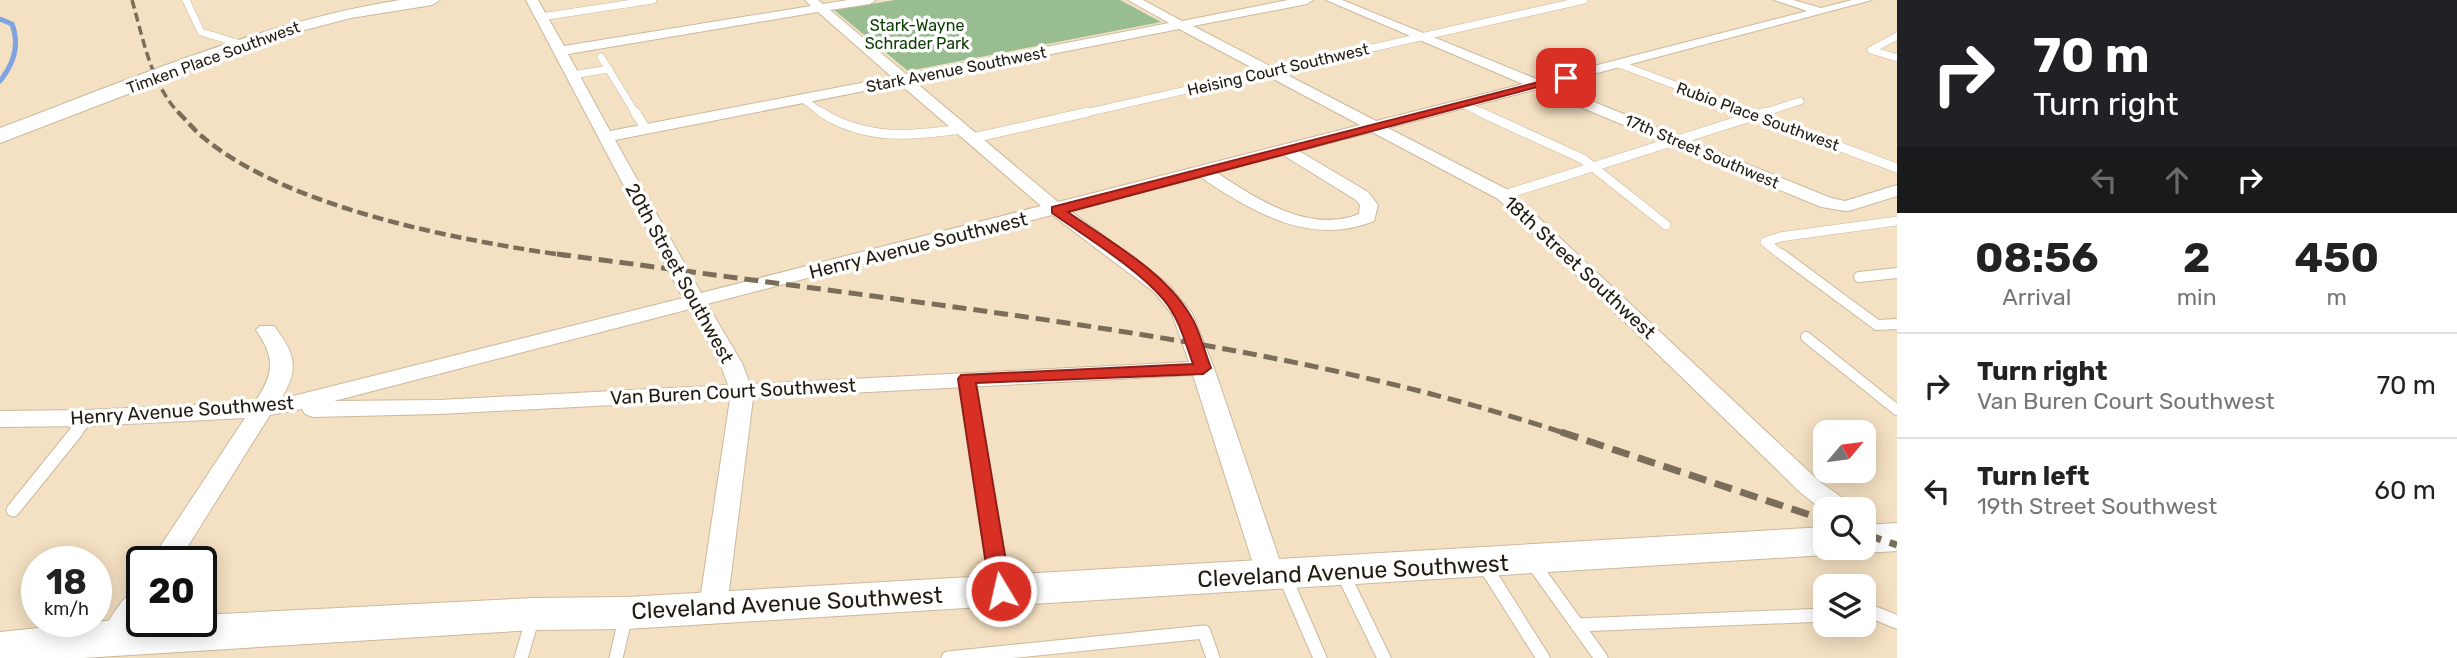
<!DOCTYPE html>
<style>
:root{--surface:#fff;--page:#f2f2f2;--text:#222;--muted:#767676;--line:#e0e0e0}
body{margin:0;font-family:Rubik,sans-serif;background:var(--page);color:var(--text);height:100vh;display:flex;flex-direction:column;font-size:26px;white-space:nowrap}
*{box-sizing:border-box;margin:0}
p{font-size:23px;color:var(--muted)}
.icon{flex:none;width:38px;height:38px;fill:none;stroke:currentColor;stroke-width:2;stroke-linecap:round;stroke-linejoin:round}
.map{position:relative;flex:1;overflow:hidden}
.sheet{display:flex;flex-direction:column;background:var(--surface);width:560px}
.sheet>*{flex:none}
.hud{background:#202124;color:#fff;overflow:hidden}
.needle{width:46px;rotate:61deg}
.fabs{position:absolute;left:1813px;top:420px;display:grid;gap:14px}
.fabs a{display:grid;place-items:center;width:63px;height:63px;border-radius:14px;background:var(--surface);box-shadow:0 4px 18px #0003;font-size:35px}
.speed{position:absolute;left:21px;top:546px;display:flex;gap:14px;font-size:35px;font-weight:700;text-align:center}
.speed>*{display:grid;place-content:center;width:91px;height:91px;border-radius:50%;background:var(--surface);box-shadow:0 4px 18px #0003;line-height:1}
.speed small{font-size:18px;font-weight:400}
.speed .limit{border:4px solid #111;border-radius:10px;background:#fff;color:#111}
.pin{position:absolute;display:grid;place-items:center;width:60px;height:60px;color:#fff;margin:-30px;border-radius:14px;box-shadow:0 4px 10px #0006}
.me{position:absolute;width:77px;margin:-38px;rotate:351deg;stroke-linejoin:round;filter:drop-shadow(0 0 5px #0008)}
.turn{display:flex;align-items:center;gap:24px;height:147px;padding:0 21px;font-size:32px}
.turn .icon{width:91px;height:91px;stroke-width:2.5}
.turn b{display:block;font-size:49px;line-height:60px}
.lanes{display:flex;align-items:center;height:66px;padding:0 21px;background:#0003;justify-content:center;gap:35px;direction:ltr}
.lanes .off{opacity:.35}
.eta{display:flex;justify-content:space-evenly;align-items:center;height:119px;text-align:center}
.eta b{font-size:42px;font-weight:700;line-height:49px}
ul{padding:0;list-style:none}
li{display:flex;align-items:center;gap:21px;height:105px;padding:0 21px;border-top:2px solid var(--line)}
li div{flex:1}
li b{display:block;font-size:26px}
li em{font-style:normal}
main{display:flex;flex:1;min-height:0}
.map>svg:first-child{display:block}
</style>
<main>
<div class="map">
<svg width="1897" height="658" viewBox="0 0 1897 658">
<rect width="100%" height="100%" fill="#f4e0c2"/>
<polygon fill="#98bd90" points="895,0 1120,0 1161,22 908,71 834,10"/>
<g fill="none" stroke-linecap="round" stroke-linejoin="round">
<path stroke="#80a4e0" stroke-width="5" d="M0 19 12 24C20 45 13 65 0 81"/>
<g stroke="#ccb99c" stroke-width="8">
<g id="lane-far3">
<polyline points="186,0 201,32 241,44"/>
<polyline points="541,17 653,0"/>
<polyline points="1897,36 1871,50 1897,58"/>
<polyline points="601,57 636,114"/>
<polyline points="1619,64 1752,114"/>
<polyline points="572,75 609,69"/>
<polyline points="803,99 823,114"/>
<polyline points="1463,104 1484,114"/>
<polyline points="1081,114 1584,0"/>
<polyline points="1760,114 1800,101"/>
</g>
</g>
<g stroke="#ccb99c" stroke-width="10">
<g id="lane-far2">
<polyline points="635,112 646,129"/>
<path d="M821 112C866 141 911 136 962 129"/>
<polyline points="1480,112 1583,159 1666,225"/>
<polyline points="1747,112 1897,168"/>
<polyline points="973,138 1088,112"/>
<polyline points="1504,195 1766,112"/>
<polyline points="1783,256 1765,242 1780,237 1897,221"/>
</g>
</g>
<g stroke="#ccb99c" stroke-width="12">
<g id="lane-far1">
<polyline points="1781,254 1877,325 1897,324"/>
<polyline points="1859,277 1897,273"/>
<polyline points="1806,337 1897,410"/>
<polyline points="967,378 976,434"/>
<polyline points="75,434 88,418"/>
</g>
</g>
<g stroke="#ccb99c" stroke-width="15">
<g id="lane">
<polyline points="976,432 1000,587"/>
<polyline points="13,510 76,432"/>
<polyline points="1532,562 1601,658"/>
<polyline points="1485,566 1543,658"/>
<polyline points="1343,574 1384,658"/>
<polyline points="1285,577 1320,658"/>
<polyline points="1864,614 1875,613 1897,622"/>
<polyline points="1577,625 1825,615"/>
<polyline points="521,658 533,617"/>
<polyline points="616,658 626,615"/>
<polyline points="948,658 1204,632 1213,658"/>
</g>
</g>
<g stroke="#ccb99c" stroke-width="2">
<g id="street">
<path d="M526 0H538L564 46 811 6 805 0H818L823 4 848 0H876L870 4 830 10 906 74 1169 23 1128 0H1143L1182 21 1288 0H1313L1307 4 1193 26 1376 121 1523 84 1326 0H1342L1539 80 1807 11 1774 0H1793L1821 8 1852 0H1872L1552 85 1831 198 1845 201 1897 185V196L1852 210 1846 211 1821 207 1537 89 1388 128 1510 191 1819 481 1848 502 1852 509H1825V512L1801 493 1498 199 1372 132 1299 151 1368 192 1378 205 1374 221C1310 247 1253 212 1200 177L1069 210 1168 284 1192 313 1214 368 1285 576 1281 584 1271 587 1261 584 1257 576 1193 375 753 398 727 607 723 615 713 618 703 615 699 607 730 399 439 414 313 417 305 414 302 409 270 415 178 562H150L245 418 88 426 0 427V411L88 410 255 402C274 373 276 359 256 330L260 326H274C295 353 300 368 281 399L683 298ZM818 12 892 77 610 131 568 54ZM1179 29 1360 125 1058 202 914 81ZM900 84 1041 206 701 293 615 140ZM1283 155 1356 200 1360 205 1359 214C1310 234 1256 199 1216 172ZM1052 215 1154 292 1172 314 1189 362 750 384 742 363 707 304ZM690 309 720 363 728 385 439 400 334 401Z"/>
<path d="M142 586C142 596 145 611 142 620 137 638 122 652 105 646L100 637C109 620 124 592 142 586Z"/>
</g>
</g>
<g stroke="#ccb99c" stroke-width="2">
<g id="secondary">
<path d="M400 0H440L432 5 351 18 297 32 248 48 0 143V128C131 79 261 22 400 0Z"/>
<polygon points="1897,523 1897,551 1864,553 1850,548 1864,548 1864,525"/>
<polygon points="1825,527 1825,548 1840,548 1838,551 1825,555 627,629 533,630 82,658 0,658 0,632 115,620 201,621 201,615 533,598 627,597"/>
</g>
</g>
<use href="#lane-far3" stroke="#fff" stroke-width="7"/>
<use href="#lane-far2" stroke="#fff" stroke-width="9"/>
<use href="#lane-far1" stroke="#fff" stroke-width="10"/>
<use href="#lane" stroke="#fff" stroke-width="13"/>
<use href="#street" fill="#fff" fill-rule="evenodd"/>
<use href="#secondary" fill="#fff" fill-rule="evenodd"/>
<path stroke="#7a6e5b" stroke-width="3.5" stroke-dasharray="9 4.5" stroke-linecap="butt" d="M132 0C143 38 151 85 180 114"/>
<path stroke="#7a6e5b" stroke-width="4.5" stroke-dasharray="11 5" stroke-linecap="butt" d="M178 112C187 121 195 131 204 138 290 209 461 241 570 256"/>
<path stroke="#7a6e5b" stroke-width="5" stroke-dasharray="14 7" stroke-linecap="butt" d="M557 254C685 271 813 288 940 305 1153 334 1362 366 1567 434"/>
<g stroke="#7a6e5b" stroke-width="7" stroke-dasharray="18 9" stroke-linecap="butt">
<polyline points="1561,432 1825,520"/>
<polyline points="1864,534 1897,545"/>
</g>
</g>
<path fill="#d93025" stroke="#8d1f18" stroke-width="2" d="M1562 76 1571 78 1068 212C1111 243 1169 273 1194 322 1201 336 1205 353 1211 368L1203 374 976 383 1011 591 1008 597 1001 600 993 597 990 591 958 379 961 375 1193 364C1185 342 1179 318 1164 300 1138 269 1086 237 1052 213V207Z"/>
<g text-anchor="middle" stroke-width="7" stroke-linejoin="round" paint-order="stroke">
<g font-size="16" fill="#0a3c00" stroke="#fff">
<text x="917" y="31">Stark-Wayne<tspan x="917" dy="18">Schrader Park</tspan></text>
</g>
<g font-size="16" fill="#221b10" stroke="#fff">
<text transform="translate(213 57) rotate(-20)" y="6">Timken Place Southwest</text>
<text transform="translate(956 69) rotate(-11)" y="6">Stark Avenue Southwest</text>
<text transform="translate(1278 69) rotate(-13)" y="6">Heising Court Southwest</text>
<text transform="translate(1758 116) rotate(20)" y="6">Rubio Place Southwest</text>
<text transform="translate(1702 151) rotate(23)" y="6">17th Street Southwest</text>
</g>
<g font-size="19" fill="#221b10" stroke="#fff">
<text transform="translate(918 245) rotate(-14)" y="7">Henry Avenue Southwest</text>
<text transform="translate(1580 267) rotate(43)" y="7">18th Street Southwest</text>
<text transform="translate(680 273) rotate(61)" y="7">20th Street Southwest</text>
<text transform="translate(733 391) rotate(-3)" y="7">Van Buren Court Southwest</text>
<text transform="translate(182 410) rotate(-4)" y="7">Henry Avenue Southwest</text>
</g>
<g font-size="23" fill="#221b10" stroke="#fff">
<text transform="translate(1353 571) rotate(-3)" y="8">Cleveland Avenue Southwest</text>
<text transform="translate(787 603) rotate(-3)" y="8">Cleveland Avenue Southwest</text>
</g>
</g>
</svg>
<div class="fabs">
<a><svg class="needle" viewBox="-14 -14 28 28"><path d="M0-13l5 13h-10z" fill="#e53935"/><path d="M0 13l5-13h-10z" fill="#767676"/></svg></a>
<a><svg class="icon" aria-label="search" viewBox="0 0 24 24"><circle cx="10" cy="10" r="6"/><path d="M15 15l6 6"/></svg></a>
<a><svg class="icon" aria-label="layers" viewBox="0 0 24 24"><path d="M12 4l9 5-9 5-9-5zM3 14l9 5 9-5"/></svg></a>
</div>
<div class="speed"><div>18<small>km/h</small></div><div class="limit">20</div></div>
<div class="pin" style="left:1566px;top:78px;background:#d93025"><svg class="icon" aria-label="arrive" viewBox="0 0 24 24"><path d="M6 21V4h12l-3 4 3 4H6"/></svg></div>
<svg class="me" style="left:1001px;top:591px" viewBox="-20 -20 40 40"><circle r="17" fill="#d93025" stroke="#fff" stroke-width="3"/><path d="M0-11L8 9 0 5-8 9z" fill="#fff"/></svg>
</div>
<section class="sheet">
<div class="hud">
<div class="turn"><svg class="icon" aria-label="right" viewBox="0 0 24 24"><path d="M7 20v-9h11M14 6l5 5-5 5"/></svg><div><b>70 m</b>Turn right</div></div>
<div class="lanes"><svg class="icon off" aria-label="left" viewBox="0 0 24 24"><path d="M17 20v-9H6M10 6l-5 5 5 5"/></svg><svg class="icon off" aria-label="ahead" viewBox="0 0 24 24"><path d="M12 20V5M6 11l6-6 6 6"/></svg><svg class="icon" aria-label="right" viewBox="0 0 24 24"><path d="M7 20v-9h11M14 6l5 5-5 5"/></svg></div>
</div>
<div class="eta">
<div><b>08:56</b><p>Arrival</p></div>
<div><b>2</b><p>min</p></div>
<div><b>450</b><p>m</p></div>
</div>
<ul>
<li><svg class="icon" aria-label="right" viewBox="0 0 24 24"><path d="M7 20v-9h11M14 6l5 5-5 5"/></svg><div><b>Turn right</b><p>Van Buren Court Southwest</p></div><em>70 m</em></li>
<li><svg class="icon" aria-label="left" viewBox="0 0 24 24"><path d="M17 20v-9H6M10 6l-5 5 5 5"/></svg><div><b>Turn left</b><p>19th Street Southwest</p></div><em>60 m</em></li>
</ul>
</section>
</main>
